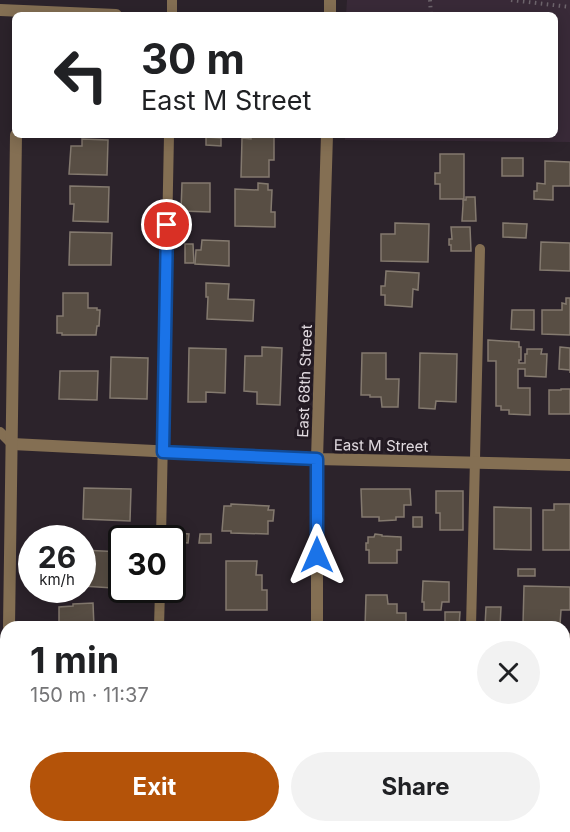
<!DOCTYPE html>
<meta charset="utf-8">
<style>
:root{--surface:#fff;--page:#f2f2f2;--text:#202124;--muted:#757577;--accent:#b45309}
body{margin:0;font-family:Inter,sans-serif;background:var(--page);color:var(--text);height:100vh;display:flex;flex-direction:column;font-size:22px;white-space:nowrap}
*{box-sizing:border-box;margin:0}
p{font-size:20px;color:var(--muted)}
.icon{flex:none;width:33px;height:33px;fill:none;stroke:currentColor;stroke-width:2;stroke-linecap:round;stroke-linejoin:round}
.map{position:relative;flex:1;overflow:hidden}
.panel{position:absolute;left:0px;top:621px;width:570px;height:212px;display:flex;flex-direction:column;background:var(--surface);border-radius:18px 18px 0 0;box-shadow:0 3px 15px #0003}
.panel>*{flex:none}
.guide{position:absolute;left:12px;top:12px;width:546px;height:126px;border-radius:9px;box-shadow:0 3px 15px #0003;background:#fff;color:var(--text);overflow:hidden}
.speed{position:absolute;left:18px;top:525px;display:flex;gap:12px;font-size:30px;font-weight:700;text-align:center}
.speed>*{display:grid;place-content:center;width:78px;height:78px;border-radius:50%;background:var(--surface);box-shadow:0 3px 15px #0003;line-height:1}
.speed small{font-size:15px;font-weight:400}
.speed .limit{border:3px solid #111;border-radius:9px;background:#fff;color:#111}
.pin{position:absolute;display:grid;place-items:center;width:51px;height:51px;color:#fff;margin:-26px;border:3px solid #fff;border-radius:50%;box-shadow:0 2px 6px #0007}
.me{position:absolute;width:66px;margin:-33px;rotate:0deg;stroke-linejoin:round;filter:drop-shadow(0 0 4px #0008)}
.turn{display:flex;align-items:center;gap:21px;height:126px;padding:0 30px;font-size:27px}
.turn .icon{width:78px;height:78px;stroke-width:2.5}
.turn b{display:block;font-size:42px;line-height:51px}
.round{display:grid;place-items:center;flex:none;width:63px;height:63px;border-radius:32px;background:var(--page)}
.summary{display:flex;align-items:center;justify-content:space-between;height:102px;padding:0 30px}
h1{font-size:36px;font-weight:700;line-height:45px}
.cta{display:flex;gap:12px;margin-top:auto;padding:12px 30px}
.cta a{flex:1;height:69px;border-radius:36px;background:var(--accent);color:#fff;font-size:24px;font-weight:700;line-height:69px;text-align:center}
.cta a+a{background:var(--page);color:var(--text)}
.map>svg:first-child{display:block}
</style>
<div class="map">
<svg width="570" height="832" viewBox="0 0 570 832">
<rect width="100%" height="100%" fill="#2c232b"/>
<polygon fill="#392a38" points="347,0 570,0 570,142 345,140 345,135 555,135 555,15 346,15"/>
<g fill="#584e44" stroke="#847a6f" stroke-width="1.5">
<polygon points="251,135 274,135 274,160 269,160 269,177 241,177 242,138 251,139"/>
<polygon points="206,137 221,138 221,146 206,145"/>
<polygon points="82,139 108,140 107,175 69,174 71,146 82,146"/>
<polygon points="440,154 464,154 464,199 440,199 440,184 435,184 435,173 440,173"/>
<rect x="502" y="158" width="21" height="18"/>
<polygon points="545,161 570,162 570,186 553,186 553,200 534,199 534,191 537,191 537,183 545,184"/>
<polygon points="182,183 210,183 210,212 181,211"/>
<polygon points="258,183 268,184 268,190 272,190 271,212 275,212 275,227 235,226 235,189 258,190"/>
<polygon points="70,186 109,187 108,222 73,221 74,204 70,204"/>
<polygon points="466,197 475,197 476,221 462,221 463,205 463,200 466,200"/>
<polygon points="395,223 429,224 428,262 381,261 381,234 395,234"/>
<polygon points="503,223 527,224 526,238 503,237"/>
<polygon points="451,227 470,227 471,251 451,251 451,245 449,245 449,239 452,239"/>
<polygon points="70,232 112,233 111,265 69,265"/>
<polygon points="202,240 229,241 229,266 195,264 196,250 201,250"/>
<polygon points="541,242 570,243 570,271 540,270"/>
<polygon points="185,244 193,244 194,263 185,263"/>
<polygon points="386,271 419,273 418,290 413,289 412,307 385,305 385,295 381,295 381,286 385,286"/>
<polygon points="206,283 229,284 228,299 254,300 253,321 207,319 208,297 206,297"/>
<polygon points="63,293 88,293 88,308 97,308 97,310 100,310 99,326 97,326 96,335 62,335 62,333 57,333 57,316 63,316"/>
<polygon points="566,298 570,298 570,335 542,334 542,310 562,310 562,303 566,304"/>
<polygon points="512,310 534,310 534,330 511,329"/>
<polygon points="488,340 519,342 519,347 521,347 521,360 519,360 519,363 525,363 525,354 527,354 527,349 542,349 541,354 547,354 546,377 525,376 525,369 518,369 518,388 530,388 530,415 509,414 509,410 501,410 501,406 496,406 496,361 488,361"/>
<polygon points="262,347 282,348 280,405 257,404 257,392 244,391 245,356 262,356"/>
<polygon points="560,347 570,348 570,373 570,370 559,369"/>
<polygon points="189,348 226,349 225,393 206,392 206,402 188,402"/>
<polygon points="362,353 386,353 386,379 399,379 398,407 382,407 381,397 370,397 370,395 361,395"/>
<polygon points="420,353 457,354 456,402 436,401 435,409 419,408"/>
<polygon points="111,357 148,358 147,399 110,398"/>
<polygon points="60,371 98,371 97,400 59,399"/>
<polygon points="561,389 570,389 570,414 549,414 549,390 561,390"/>
<polygon points="84,488 131,489 130,521 83,519"/>
<polygon points="361,489 410,489 411,505 404,505 404,517 396,517 396,520 379,521 379,517 362,517"/>
<polygon points="436,491 463,491 463,530 440,530 440,513 436,513"/>
<polygon points="231,504 269,506 268,510 274,510 273,521 268,521 268,534 231,533 231,531 222,531 224,506 231,506"/>
<polygon points="554,504 570,504 570,550 543,550 543,510 554,510"/>
<polygon points="494,507 531,508 531,550 494,549"/>
<rect x="413" y="517" width="9" height="10"/>
<polygon points="178,533 189,534 188,543 177,542"/>
<polygon points="200,534 211,534 211,543 199,543"/>
<polygon points="375,534 382,535 382,536 401,537 401,550 397,550 397,563 369,563 369,550 366,550 366,543 368,543 368,537 374,537"/>
<polygon points="82,550 122,552 122,573 113,573 113,588 82,586"/>
<polygon points="226,561 257,561 256,575 262,575 262,590 267,590 267,610 226,610"/>
<rect x="518" y="569" width="17" height="7"/>
<polygon points="423,581 449,582 449,602 442,602 441,610 424,610 424,602 422,602"/>
<polygon points="524,586 570,587 570,610 561,610 560,625 523,624"/>
<polygon points="366,595 387,595 388,604 397,604 397,613 406,613 406,627 365,627"/>
<polygon points="93,603 94,627 59,627 59,607 73,606 73,604"/>
<polygon points="486,607 501,607 500,627 485,626"/>
<polygon points="445,612 460,612 459,627 445,627"/>
<polygon points="564,633 570,634 570,657 564,657 564,661"/>
<rect x="564" y="696" width="5" height="22"/>
<polygon points="564,741 569,741 568,765 564,765"/>
<polygon points="18,826 65,826 65,832 16,832 18,831"/>
<rect x="173" y="826" width="28" height="6"/>
<rect x="209" y="826" width="37" height="6"/>
<rect x="253" y="826" width="32" height="6"/>
<rect x="303" y="826" width="37" height="6"/>
<polygon points="351,826 388,827 388,832 351,832"/>
<rect x="399" y="826" width="37" height="6"/>
<rect x="526" y="826" width="37" height="6"/>
<polygon points="130,827 131,832 85,832 85,828"/>
</g>
<g fill="none" stroke-linecap="round" stroke-linejoin="round">
<g stroke="#6d656c" stroke-width="4" stroke-dasharray="1.5 4.5" stroke-linecap="butt">
<polyline points="430,0 431,15"/>
<polyline points="511,0 570,7"/>
</g>
<g stroke="#846f53" stroke-width="10">
<polyline points="172,15 172,0"/>
<polyline points="0,432 12,444"/>
<polyline points="161,538 169,135"/>
<polyline points="159,627 160,590"/>
<polyline points="471,627 480,249"/>
<polyline points="0,780 6,766"/>
</g>
<g stroke="#846f53" stroke-width="12">
<polyline points="330,0 330,15"/>
<polyline points="0,10 116,15"/>
<polyline points="12,444 317,459 570,465"/>
<polyline points="9,627 16,135"/>
<polyline points="317,627 317,459 327,135"/>
</g>
</g>
<g fill="none" stroke-linecap="round" stroke-linejoin="round">
<g stroke="#114b97" stroke-width="15">
<polyline id="route" points="167,225 163,452 317,459 317,555"/>
</g>
<use href="#route" stroke="#1a73e8" stroke-width="10"/>
</g>
<g text-anchor="middle" stroke-width="6" stroke-linejoin="round" paint-order="stroke">
<g font-size="15" fill="#e0d9df" stroke="#221922">
<text transform="translate(305 381) rotate(-88)" y="5">East 68th Street</text>
<text transform="translate(381 446) rotate(1)" y="5">East M Street</text>
</g>
</g>
</svg>
<div class="speed"><div>26<small>km/h</small></div><div class="limit">30</div></div>
<div class="pin" style="left:167px;top:225px;background:#d93025"><svg class="icon" aria-label="arrive" viewBox="0 0 24 24"><path d="M6 21V4h12l-3 4 3 4H6"/></svg></div>
<svg class="me" style="left:317px;top:555px" viewBox="-20 -20 40 40"><path d="M0-17L14 15 0 8-14 15z" fill="#1a73e8" stroke="#fff" stroke-width="4"/></svg>
<div class="guide">
<div class="turn"><svg class="icon" aria-label="left" viewBox="0 0 24 24"><path d="M17 20v-9H6M10 6l-5 5 5 5"/></svg><div><b>30 m</b>East M Street</div></div>
</div>
<section class="panel">
<div class="summary"><div><h1>1 min</h1><p>150 m · 11:37</p></div><a class="round"><svg class="icon" aria-label="close" viewBox="0 0 24 24"><path d="M6 6l12 12M18 6L6 18"/></svg></a></div>
<div class="cta"><a>Exit</a><a>Share</a></div>
</section>
</div>
